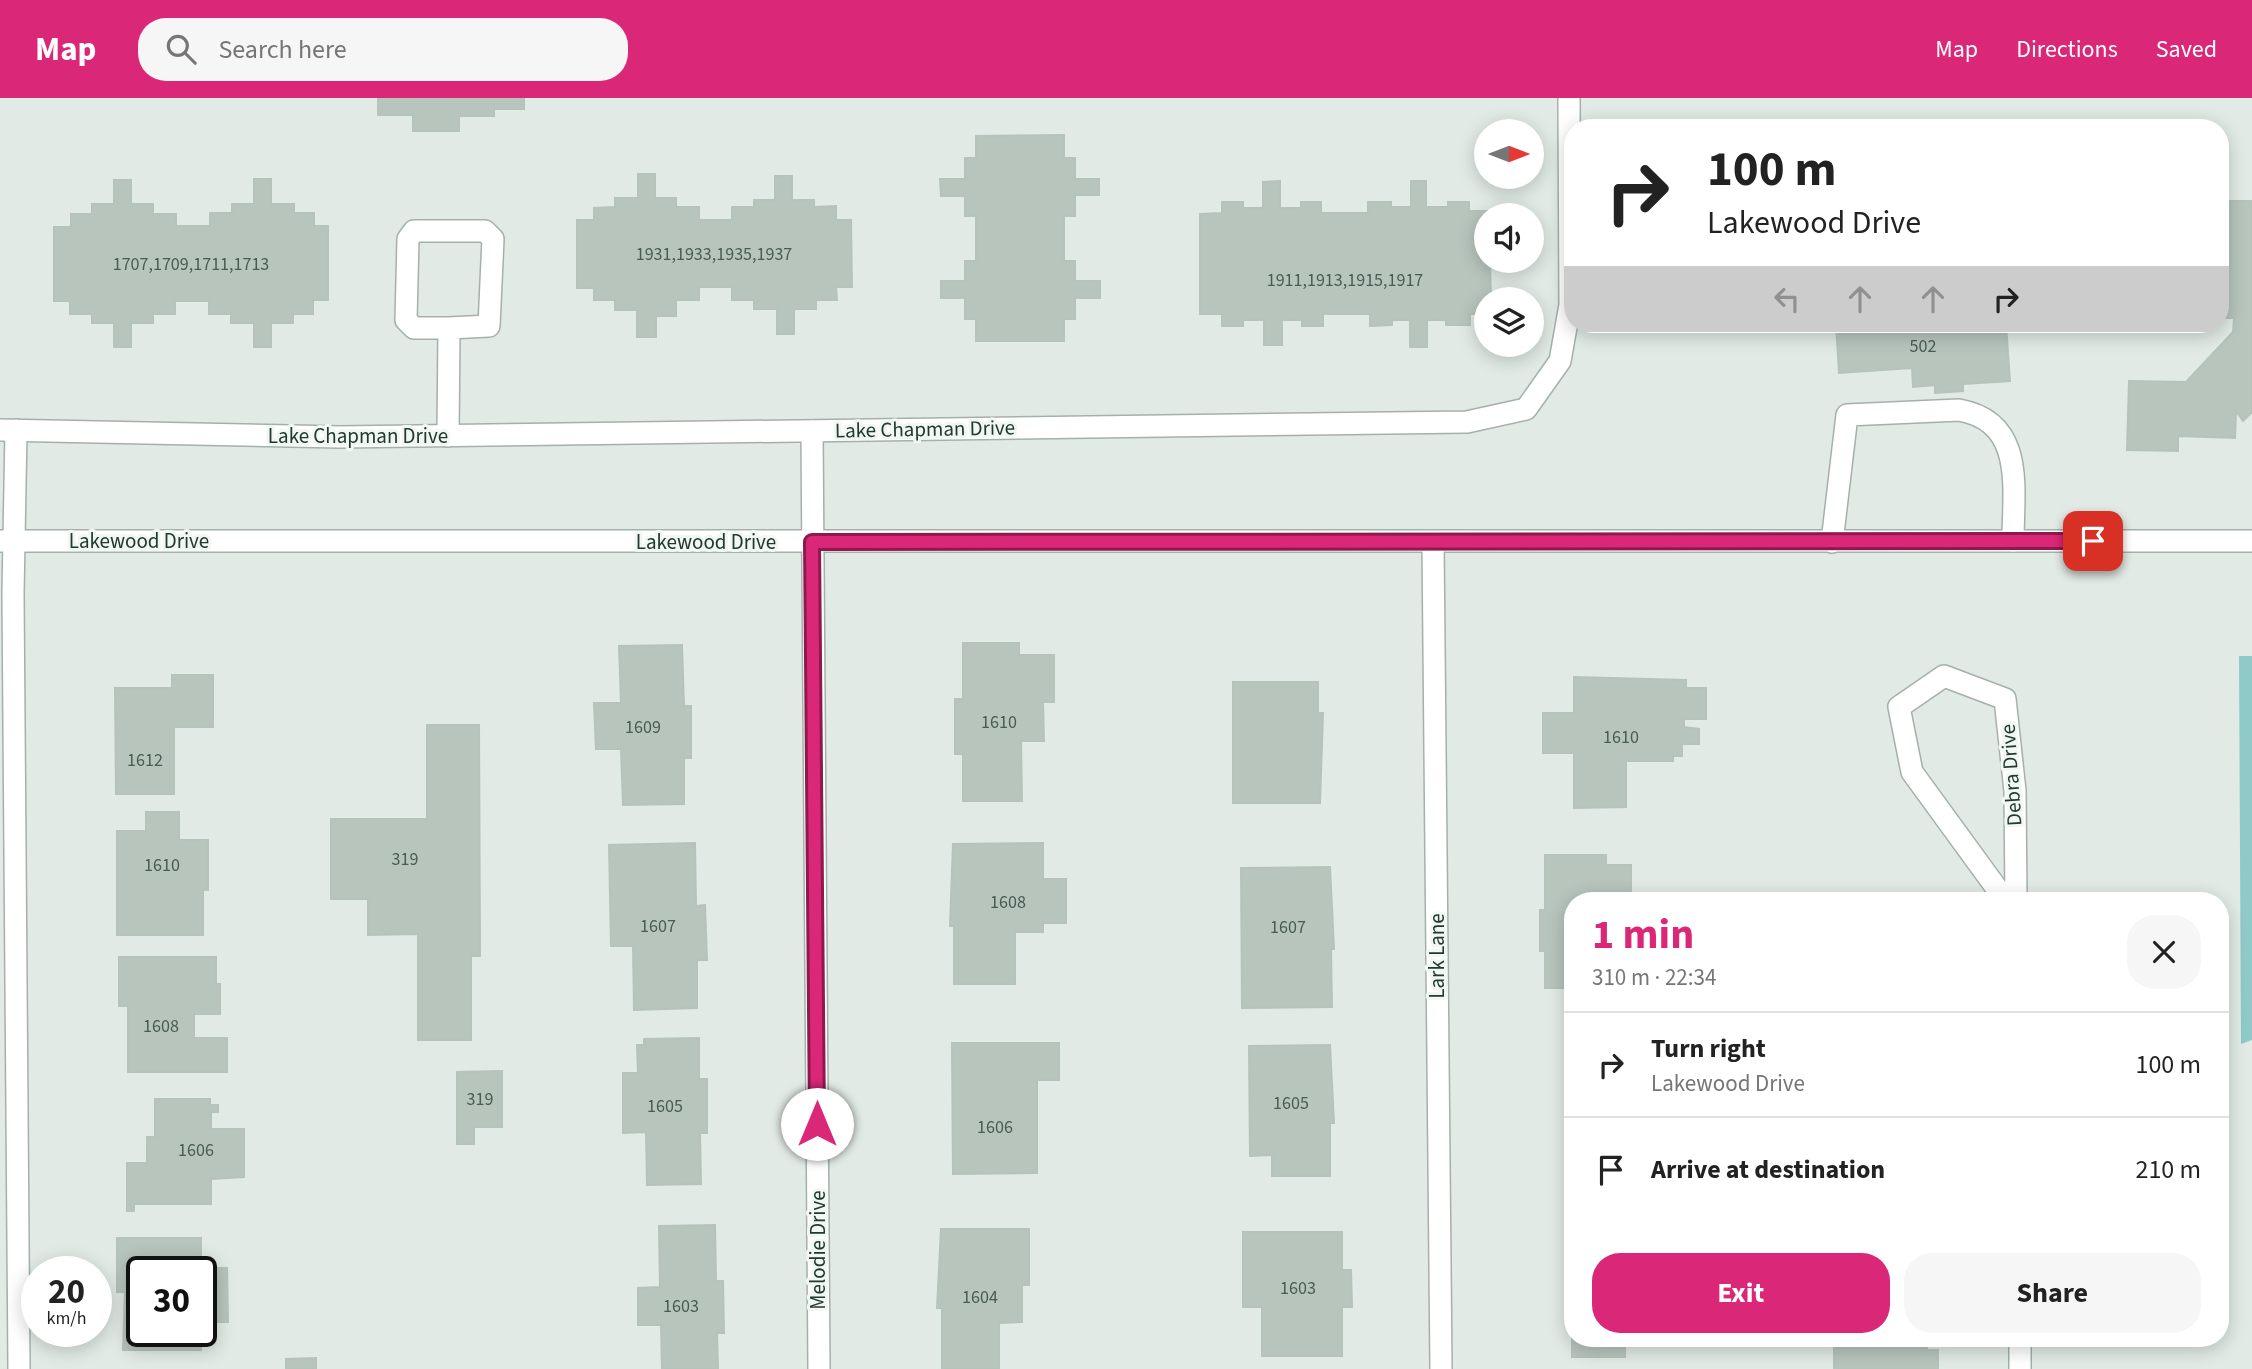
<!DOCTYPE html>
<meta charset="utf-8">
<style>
:root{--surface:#fff;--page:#f6f6f6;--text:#222;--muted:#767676;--line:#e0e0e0;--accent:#db2777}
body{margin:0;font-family:"Source Sans 3",sans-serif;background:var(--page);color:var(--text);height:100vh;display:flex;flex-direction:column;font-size:26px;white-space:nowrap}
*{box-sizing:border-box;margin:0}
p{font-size:23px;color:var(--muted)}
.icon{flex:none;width:38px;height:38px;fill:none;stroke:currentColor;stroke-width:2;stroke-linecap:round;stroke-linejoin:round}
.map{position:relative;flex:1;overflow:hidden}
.panel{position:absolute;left:1564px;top:794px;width:665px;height:455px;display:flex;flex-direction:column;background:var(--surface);border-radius:28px;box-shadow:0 4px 18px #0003}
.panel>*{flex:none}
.guide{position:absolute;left:1564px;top:21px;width:665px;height:214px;border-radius:28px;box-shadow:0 4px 18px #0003;background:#fff;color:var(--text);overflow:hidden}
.needle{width:46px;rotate:90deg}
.buttons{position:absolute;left:1474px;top:21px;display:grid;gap:14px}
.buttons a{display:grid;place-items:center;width:70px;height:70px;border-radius:50%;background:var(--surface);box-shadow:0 4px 18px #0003;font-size:35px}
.speed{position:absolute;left:21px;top:1158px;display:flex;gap:14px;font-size:35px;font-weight:700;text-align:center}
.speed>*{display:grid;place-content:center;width:91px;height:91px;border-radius:50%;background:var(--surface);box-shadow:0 4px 18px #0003;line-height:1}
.speed small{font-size:18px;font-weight:400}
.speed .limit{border:4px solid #111;border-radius:10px;background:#fff;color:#111}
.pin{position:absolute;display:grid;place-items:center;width:60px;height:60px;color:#fff;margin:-30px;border-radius:14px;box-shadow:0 4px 10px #0006}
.me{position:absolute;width:77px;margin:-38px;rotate:0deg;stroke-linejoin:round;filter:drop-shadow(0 0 5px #0008)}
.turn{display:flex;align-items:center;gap:24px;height:147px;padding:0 28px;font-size:32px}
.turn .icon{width:91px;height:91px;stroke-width:2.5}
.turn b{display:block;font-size:49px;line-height:60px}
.lanes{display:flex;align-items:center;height:66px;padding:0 28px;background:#0003;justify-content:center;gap:35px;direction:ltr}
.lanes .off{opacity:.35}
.round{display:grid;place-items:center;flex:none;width:74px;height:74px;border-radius:28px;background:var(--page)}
.overview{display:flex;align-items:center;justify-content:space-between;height:119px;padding:0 28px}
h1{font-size:42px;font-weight:700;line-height:52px;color:var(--accent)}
.primary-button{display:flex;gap:14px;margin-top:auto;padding:14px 28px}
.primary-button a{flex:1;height:80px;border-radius:28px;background:var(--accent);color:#fff;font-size:28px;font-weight:700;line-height:80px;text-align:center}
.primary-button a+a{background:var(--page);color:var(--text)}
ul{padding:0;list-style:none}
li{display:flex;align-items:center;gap:21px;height:105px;padding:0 28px;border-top:2px solid var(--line)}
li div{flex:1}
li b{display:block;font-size:26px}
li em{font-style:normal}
header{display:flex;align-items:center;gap:42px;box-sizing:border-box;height:98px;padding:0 35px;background:var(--accent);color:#fff}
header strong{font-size:33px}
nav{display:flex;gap:38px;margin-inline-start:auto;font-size:24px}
.search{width:490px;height:63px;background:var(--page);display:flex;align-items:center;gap:18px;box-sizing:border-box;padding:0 24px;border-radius:28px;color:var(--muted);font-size:26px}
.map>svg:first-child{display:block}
</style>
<header>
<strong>Map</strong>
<div class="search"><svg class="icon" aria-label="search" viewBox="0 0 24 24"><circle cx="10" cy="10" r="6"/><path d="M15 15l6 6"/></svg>Search here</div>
<nav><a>Map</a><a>Directions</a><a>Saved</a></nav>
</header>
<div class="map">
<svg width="2252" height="1271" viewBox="0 0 2252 1271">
<rect width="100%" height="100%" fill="#e1eae5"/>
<polygon fill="#8fcac8" points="2239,558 2252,558 2252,942 2241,946"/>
<g fill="#b7c5bd" stroke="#b5c3ba" stroke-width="2" fill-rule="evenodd">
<polygon points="378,0 524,0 524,11 494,11 494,18 459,18 459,33 413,33 413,17 378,17"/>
<polygon points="1064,37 1064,60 1075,60 1075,81 1099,81 1099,97 1075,97 1075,118 1064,118 1064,163 1075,163 1075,183 1100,183 1100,200 1075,200 1075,221 1064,221 1064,243 976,243 976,221 965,221 965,200 941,200 941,183 965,183 965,163 976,163 976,118 965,118 965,98 941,98 940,81 965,81 965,60 976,60 976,38"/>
<polygon points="638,76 655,76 655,100 676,100 676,109 699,109 699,122 732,122 732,109 754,109 754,102 775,102 775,78 792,78 792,102 814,102 814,109 836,108 836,122 851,122 852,189 836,189 837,202 816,202 816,211 794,211 794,236 777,236 777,211 754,211 754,202 732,202 732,189 699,189 699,202 676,202 676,218 656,218 656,239 637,239 637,212 615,212 615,202 594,202 594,190 577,190 577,122 594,122 594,110 615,109 615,100 638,100"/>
<polygon points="254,81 271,81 271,106 294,106 294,115 314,115 314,128 328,128 328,202 313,202 313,216 293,216 293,225 271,225 271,249 254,249 254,225 231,225 231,216 209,216 209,203 175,203 175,216 153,216 153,225 131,225 131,249 114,249 114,225 92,225 92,216 70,216 70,203 54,203 54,129 71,129 71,116 92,116 92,106 114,106 114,82 131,82 131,106 153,106 153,116 176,116 176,128 210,128 210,115 232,115 232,106 254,106"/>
<polygon points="1280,83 1280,110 1301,110 1301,104 1321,104 1321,115 1368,115 1368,104 1391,104 1391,109 1411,109 1411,83 1426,83 1426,109 1448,109 1448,104 1469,104 1469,113 1490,113 1490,117 1486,117 1486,163 1490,163 1491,201 1486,201 1486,216 1470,216 1470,227 1446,227 1446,222 1427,222 1427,249 1410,249 1410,222 1392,222 1392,227 1370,228 1370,216 1323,216 1323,228 1302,228 1302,222 1282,222 1282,247 1264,247 1264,222 1243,222 1243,228 1222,228 1222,216 1200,216 1200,116 1222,115 1222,104 1243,104 1243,110 1263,110 1263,84"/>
<polygon points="2221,103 2252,103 2252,314 2243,323 2236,313 2235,340 2178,338 2178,353 2127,352 2129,283 2186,284 2233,234 2234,220 2221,220"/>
<polygon points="1836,226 2006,226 2010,283 1963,286 1963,293 1935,295 1935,287 1913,289 1912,270 1839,275"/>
<polygon points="963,545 1019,545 1019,557 1054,557 1054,604 1043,604 1044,643 1021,643 1022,703 963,703 963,656 955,656 955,601 963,601"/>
<polygon points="682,547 684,608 691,608 691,660 684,660 684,706 623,707 621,651 596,651 594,605 621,605 619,548"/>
<polygon points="172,577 213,577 213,629 174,629 174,696 116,696 115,590 172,590"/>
<polygon points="1574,579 1686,582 1686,590 1706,590 1706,621 1684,621 1684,629 1699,631 1699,646 1682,646 1682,658 1673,658 1673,663 1626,663 1626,709 1574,710 1574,655 1543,655 1543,615 1574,615"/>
<polygon points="1233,584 1318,584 1318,615 1323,615 1320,705 1233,705"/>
<polygon points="427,627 479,627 480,858 471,858 471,942 418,942 418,836 368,837 368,801 331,801 331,721 427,721"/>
<polygon points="146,714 179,714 179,742 208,742 208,792 203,792 203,837 117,837 117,733 146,733"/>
<polygon points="695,745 696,808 705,807 707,862 697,862 697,910 634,912 633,848 611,848 609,747"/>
<polygon points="1043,745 1043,781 1066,781 1066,825 1043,825 1043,834 1015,834 1015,886 954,886 954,828 950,828 953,746"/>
<polygon points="1545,757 1606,757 1606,767 1631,767 1631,803 1573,803 1573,890 1545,890 1545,853 1540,853 1540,812 1545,812"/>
<polygon points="1330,769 1334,851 1331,851 1332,909 1242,910 1241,770"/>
<polygon points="119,859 216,859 216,886 220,886 220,916 194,916 194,940 227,940 227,974 128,974 128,908 119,908"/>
<polygon points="699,940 699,981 707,981 707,1035 700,1035 701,1086 647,1087 646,1034 623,1035 623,975 638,975 637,947 644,947 644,941"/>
<polygon points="952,945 1059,945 1059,982 1037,982 1037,1075 953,1076"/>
<polygon points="1330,947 1334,1025 1330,1025 1330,1078 1272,1078 1272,1057 1250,1058 1249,948"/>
<polygon points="502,973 502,1029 474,1029 474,1046 457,1046 457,974"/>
<polygon points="155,1001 210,1001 210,1007 218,1007 218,1014 211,1014 211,1031 244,1031 244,1079 211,1081 211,1106 134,1106 134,1113 127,1113 127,1065 147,1065 147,1039 155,1039"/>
<polygon points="715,1127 716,1183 723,1183 724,1235 717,1235 718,1271 662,1271 661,1227 638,1227 638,1190 660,1189 659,1128"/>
<polygon points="941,1131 1029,1131 1029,1187 1022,1187 1022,1224 999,1225 999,1271 942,1271 942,1210 937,1210"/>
<polygon points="1243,1134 1342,1134 1342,1172 1351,1172 1352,1209 1342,1209 1342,1258 1262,1258 1262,1209 1243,1209"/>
<polygon points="1572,1139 1573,1241 1625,1241 1625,1259 1572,1259"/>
<path d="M117 1140H201V1170H227L228 1224H201V1252H123L125 1194H117ZM142 1174H201V1234H142Z"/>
<polygon points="1834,1241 1927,1241 1927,1252 1938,1252 1938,1271 1834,1271"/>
<polygon points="316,1260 316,1271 286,1271 286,1261"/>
</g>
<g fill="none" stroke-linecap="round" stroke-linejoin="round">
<g stroke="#a4b1ab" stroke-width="24">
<g id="minor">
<polyline points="0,332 340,339 1467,324 1526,311 1560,263 1570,207 1569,0"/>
<polyline points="16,332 13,496 19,1271"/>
<polyline points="812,333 819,1271"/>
<polyline points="448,338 449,230 489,228 493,141 485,133 414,133 408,141 406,222 414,230 449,230"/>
<polyline points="0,443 2252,443"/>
<polyline points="1433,444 1441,1271"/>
<path d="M1832 444 1847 317 1959 312C2026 324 2013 391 2013 443"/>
<polyline points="2006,803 1912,674 1899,609 1944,578 2005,601 2015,693 2016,803"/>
<polyline points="2020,1241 2020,1271"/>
</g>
</g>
<use href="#minor" stroke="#fff" stroke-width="21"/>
</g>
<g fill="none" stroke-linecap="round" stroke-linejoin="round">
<g stroke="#8e194d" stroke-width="18">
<polyline id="route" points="817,1026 812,444 2093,443"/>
</g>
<use href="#route" stroke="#db2777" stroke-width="12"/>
</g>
<g text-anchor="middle" stroke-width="6" stroke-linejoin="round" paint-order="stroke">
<g font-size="18" fill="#485c52">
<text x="714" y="162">1931,1933,1935,1937</text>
<text x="191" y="172">1707,1709,1711,1713</text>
<text x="1345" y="188">1911,1913,1915,1917</text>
<text x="1923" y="254">502</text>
<text x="999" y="630">1610</text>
<text x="643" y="635">1609</text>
<text x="1621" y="645">1610</text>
<text x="145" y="668">1612</text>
<text x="405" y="767">319</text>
<text x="162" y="773">1610</text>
<text x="1008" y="810">1608</text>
<text x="658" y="834">1607</text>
<text x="1288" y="835">1607</text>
<text x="161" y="934">1608</text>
<text x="480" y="1007">319</text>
<text x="1291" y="1011">1605</text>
<text x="665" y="1014">1605</text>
<text x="995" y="1035">1606</text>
<text x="196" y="1058">1606</text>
<text x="1298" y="1196">1603</text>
<text x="980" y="1205">1604</text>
<text x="681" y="1214">1603</text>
</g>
<g font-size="21" fill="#23392f" stroke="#f1f7f3">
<text transform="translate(925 331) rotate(-1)" y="7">Lake Chapman Drive</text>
<text x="358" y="345">Lake Chapman Drive</text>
<text x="139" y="450">Lakewood Drive</text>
<text x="706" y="451">Lakewood Drive</text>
<text transform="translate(2011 677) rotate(-94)" y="7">Debra Drive</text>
<text transform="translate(1437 858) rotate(-90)" y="7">Lark Lane</text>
<text transform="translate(818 1152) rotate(-90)" y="7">Melodie Drive</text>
</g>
</g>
</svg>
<div class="buttons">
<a><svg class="needle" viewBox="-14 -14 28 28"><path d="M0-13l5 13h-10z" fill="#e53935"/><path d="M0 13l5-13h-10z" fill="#767676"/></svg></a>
<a><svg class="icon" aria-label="sound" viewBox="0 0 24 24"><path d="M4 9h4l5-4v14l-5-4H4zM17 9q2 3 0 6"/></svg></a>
<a><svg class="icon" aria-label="layers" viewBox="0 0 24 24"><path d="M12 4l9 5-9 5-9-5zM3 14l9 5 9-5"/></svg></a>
</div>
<div class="speed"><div>20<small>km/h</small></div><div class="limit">30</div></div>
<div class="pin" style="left:2093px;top:443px;background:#d93025"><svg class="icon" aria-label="arrive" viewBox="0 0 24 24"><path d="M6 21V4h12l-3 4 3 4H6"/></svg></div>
<svg class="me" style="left:817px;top:1026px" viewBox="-20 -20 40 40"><circle r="19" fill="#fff"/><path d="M0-13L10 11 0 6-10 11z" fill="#db2777"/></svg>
<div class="guide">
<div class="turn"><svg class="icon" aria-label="right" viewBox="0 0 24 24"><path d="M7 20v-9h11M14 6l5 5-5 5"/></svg><div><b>100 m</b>Lakewood Drive</div></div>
<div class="lanes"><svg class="icon off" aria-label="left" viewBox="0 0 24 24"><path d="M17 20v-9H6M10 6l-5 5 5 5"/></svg><svg class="icon off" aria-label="ahead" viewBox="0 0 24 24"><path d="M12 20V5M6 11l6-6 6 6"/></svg><svg class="icon off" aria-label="ahead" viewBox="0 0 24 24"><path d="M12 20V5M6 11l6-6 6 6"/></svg><svg class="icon" aria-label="right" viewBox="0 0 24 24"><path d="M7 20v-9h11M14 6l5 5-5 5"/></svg></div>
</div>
<section class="panel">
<div class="overview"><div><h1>1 min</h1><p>310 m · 22:34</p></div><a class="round"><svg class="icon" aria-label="close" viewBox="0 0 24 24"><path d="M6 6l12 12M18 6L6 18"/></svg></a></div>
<ul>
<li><svg class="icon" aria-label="right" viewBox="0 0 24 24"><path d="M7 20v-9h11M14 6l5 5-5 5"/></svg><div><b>Turn right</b><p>Lakewood Drive</p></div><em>100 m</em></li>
<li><svg class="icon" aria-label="arrive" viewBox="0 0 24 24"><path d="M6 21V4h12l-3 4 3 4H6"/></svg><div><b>Arrive at destination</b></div><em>210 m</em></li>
</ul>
<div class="primary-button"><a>Exit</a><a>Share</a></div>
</section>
</div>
